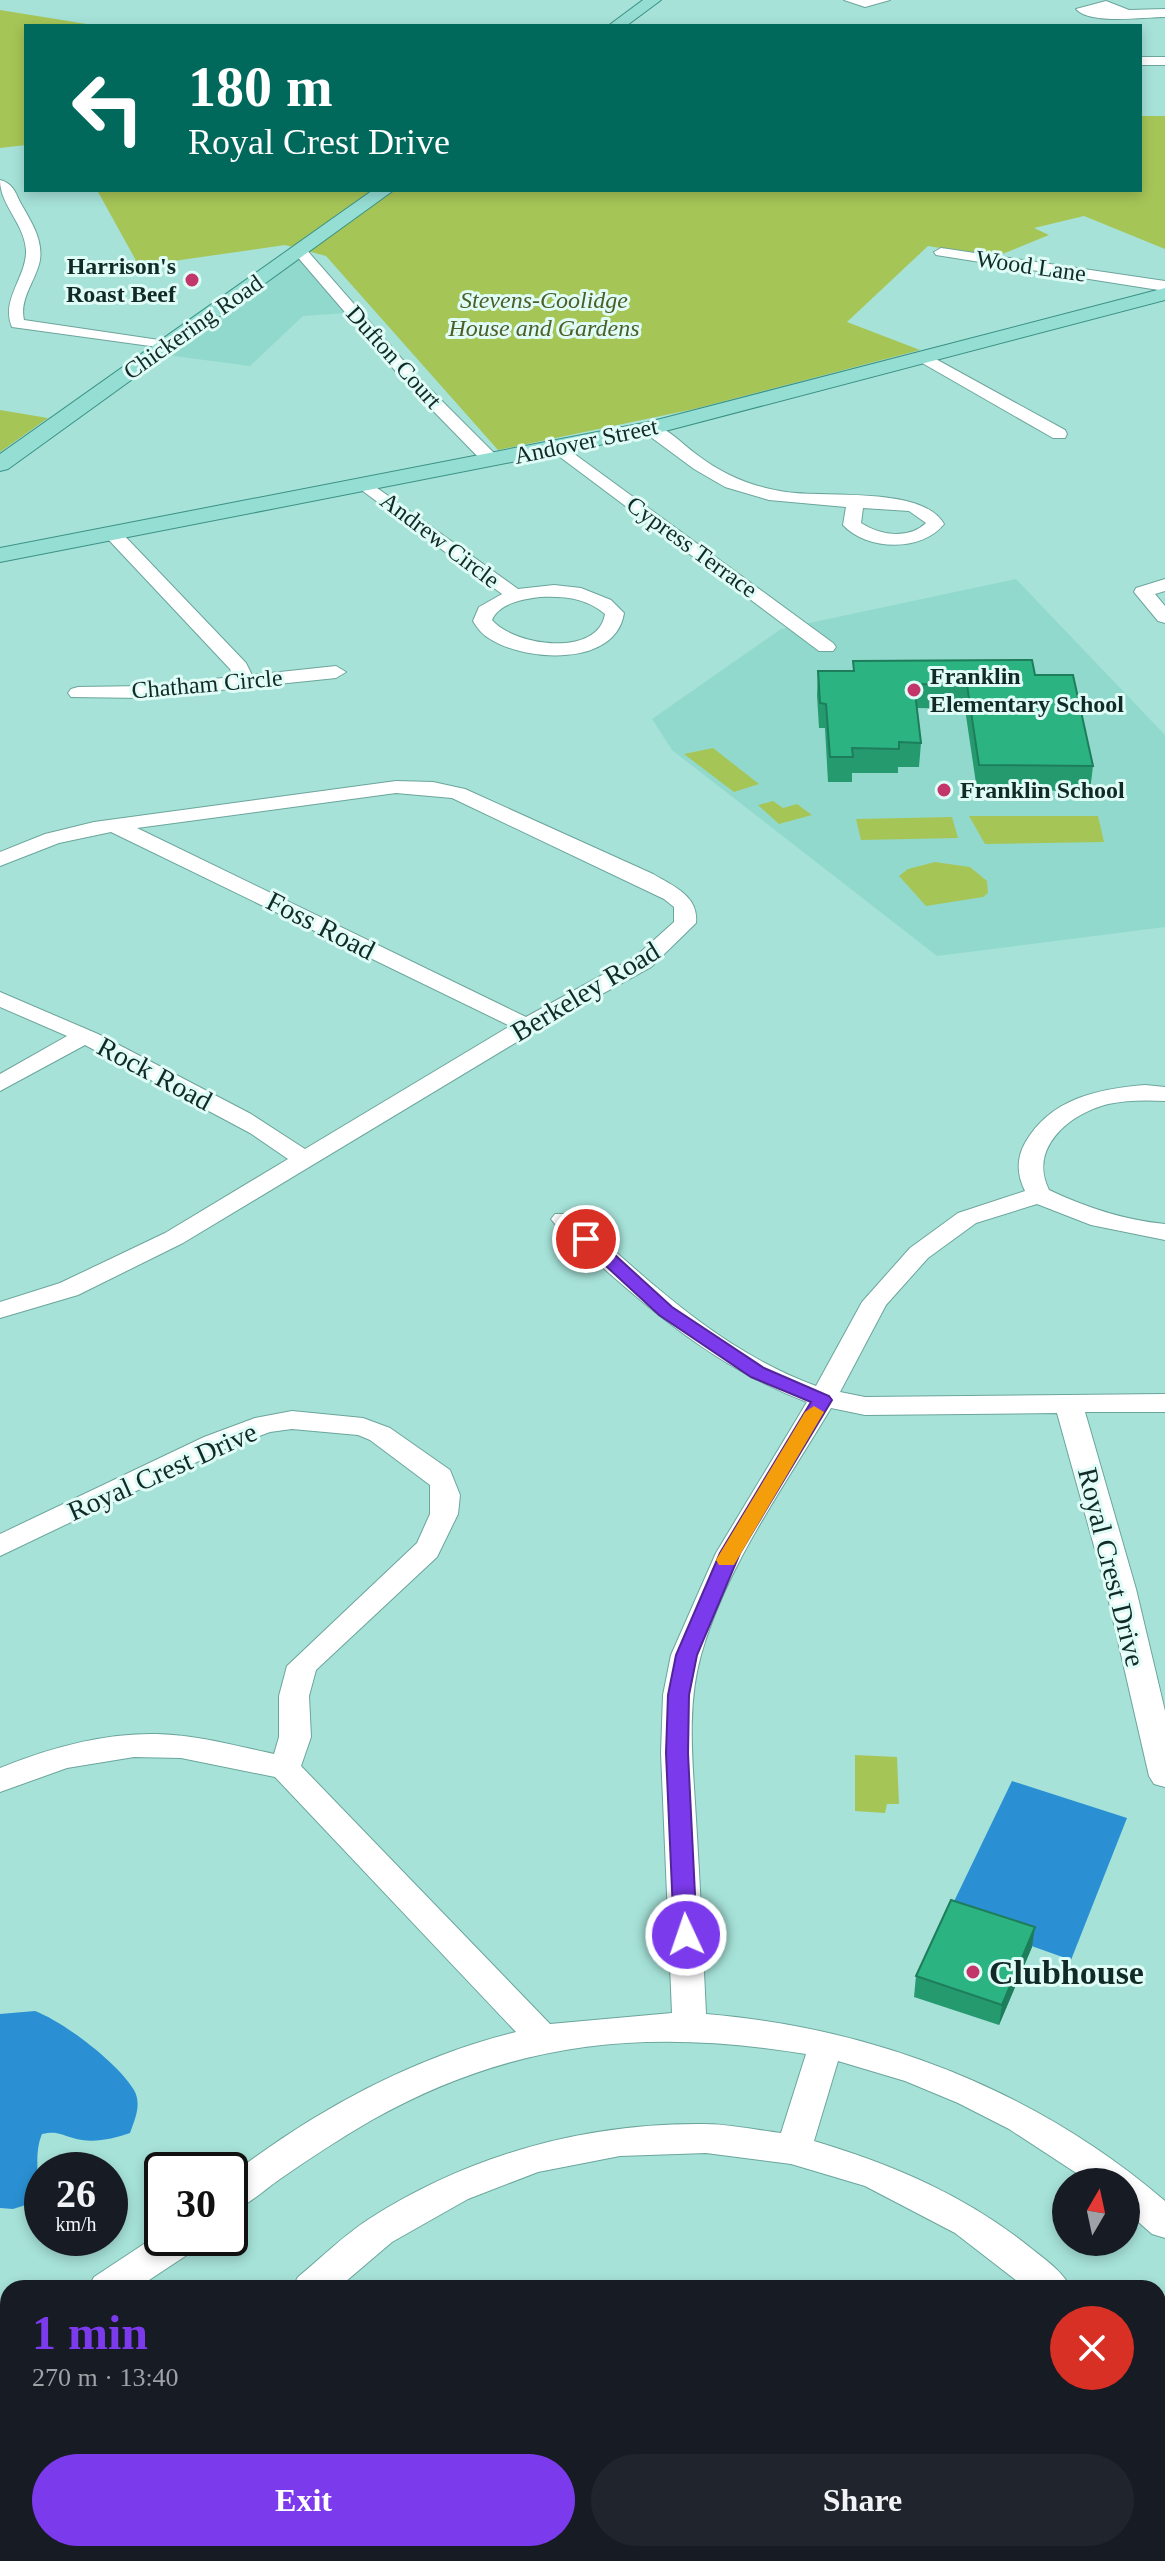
<!DOCTYPE html>
<meta charset="utf-8">
<style>
:root{--surface:#171b24;--page:#20242c;--text:#f1f3f6;--muted:#9ea1a6;--accent:#7c3aed}
body{margin:0;font-family:Georgia,serif;background:var(--page);color:var(--text);height:100vh;display:flex;flex-direction:column;font-size:30px;white-space:nowrap}
*{box-sizing:border-box;margin:0}
p{font-size:26px;color:var(--muted)}
.icon{flex:none;width:44px;height:44px;fill:none;stroke:currentColor;stroke-width:2;stroke-linecap:round;stroke-linejoin:round}
.map{position:relative;flex:1;overflow:hidden}
.side{position:absolute;left:0px;top:2280px;width:1166px;height:282px;display:flex;flex-direction:column;background:var(--surface);border-radius:24px 24px 0 0;box-shadow:0 4px 12px #0003}
.side>*{flex:none}
.hud{position:absolute;left:24px;top:24px;width:1118px;height:168px;border-radius:0px;box-shadow:0 4px 12px #0003;background:#00695c;color:#fff;overflow:hidden}
.needle{width:52px;rotate:9deg}
.tools{position:absolute;left:1052px;top:2168px;display:grid;gap:16px}
.tools a{display:grid;place-items:center;width:88px;height:88px;border-radius:50%;background:var(--surface);box-shadow:0 4px 12px #0003;font-size:40px}
.speed{position:absolute;left:24px;top:2152px;display:flex;gap:16px;font-size:40px;font-weight:700;text-align:center}
.speed>*{display:grid;place-content:center;width:104px;height:104px;border-radius:50%;background:var(--surface);box-shadow:0 4px 12px #0003;line-height:1}
.speed small{font-size:20px;font-weight:400}
.speed .limit{border:4px solid #111;border-radius:12px;background:#fff;color:#111}
.pin{position:absolute;display:grid;place-items:center;width:68px;height:68px;color:#fff;margin:-34px;border:4px solid #fff;border-radius:50%;box-shadow:0 2px 8px #0007}
.me{position:absolute;width:88px;margin:-44px;rotate:357deg;stroke-linejoin:round;filter:drop-shadow(0 0 6px #0008)}
.turn{display:flex;align-items:center;gap:28px;height:168px;padding:0 32px;font-size:36px}
.turn .icon{width:104px;height:104px;stroke-width:2.5}
.turn b{display:block;font-size:56px;line-height:68px}
.round{display:grid;place-items:center;flex:none;width:84px;height:84px;border-radius:42px;background:var(--page)}
.overview{display:flex;align-items:center;justify-content:space-between;height:136px;padding:0 32px}
h1{font-size:48px;font-weight:600;line-height:60px;color:var(--accent)}
.button{display:flex;gap:16px;margin-top:auto;padding:16px 32px}
.button a{flex:1;height:92px;border-radius:48px;background:var(--accent);color:#fff;font-size:32px;font-weight:600;line-height:92px;text-align:center}
.button a+a{background:var(--page);color:var(--text)}
.map>svg:first-child{display:block}
</style>
<div class="map">
<svg width="1165" height="2561" viewBox="0 0 1165 2561">
<rect width="100%" height="100%" fill="#a6e2d8"/>
<g fill="#92d9cd">
<polygon points="298,258 347,313 303,316 250,366 166,355"/>
<polygon points="1016,579 1165,735 1165,927 937,956 672,750 652,719 781,629"/>
</g>
<g fill="#a6c557">
<polygon points="0,10 99,26 26,26 26,145 0,148"/>
<polygon points="1140,116 1165,116 1165,249 1084,216 1034,228 1049,235 995,257 928,246 847,322 920,350 694,409 498,450 326,256 285,245 139,266 97,190 1140,190"/>
<polygon points="0,410 48,418 0,452"/>
<polygon points="713,748 759,784 734,792 684,754"/>
<polygon points="773,801 783,808 797,804 812,815 779,824 758,805"/>
<polygon points="969,816 1098,816 1104,842 985,844"/>
<polygon points="952,817 958,838 861,840 856,819"/>
<polygon points="935,862 970,867 987,881 988,893 983,897 926,906 899,876 908,869"/>
<polygon points="855,1755 897,1757 899,1804 887,1804 885,1813 855,1811"/>
</g>
<g fill="#2a90d3">
<polygon points="1012,1781 1127,1818 1071,1960 947,1916"/>
<path d="M35 2011C64 2022 118 2063 134 2090 142 2104 135 2119 130 2133 112 2139 92 2144 73 2138 59 2134 57 2131 42 2134 32 2158 43 2180 32 2203L13 2209 0 2208V2014Z"/>
</g>
<g fill="none" stroke-linecap="round" stroke-linejoin="round">
<g stroke="#6ba59c" stroke-width="2">
<g id="minor">
<polygon points="844,0 890,0 865,7"/>
<path d="M1106 1 1129 10 1165 9V17C1144 17 1090 25 1076 9Z"/>
<rect x="1140" y="57" width="25" height="8"/>
<path d="M0 180C12 183 15 191 20 202 30 220 43 238 40 260 36 281 19 298 24 320L166 341 174 346 172 349 12 327C0 300 27 277 26 250 24 223 0 205 0 180Z"/>
<polygon points="300,247 305,248 416,375 497,456 499,460 497,464 485,464 404,381 295,254 293,251"/>
<polygon points="941,248 1165,281 1165,291 936,255 934,252"/>
<polygon points="923,352 1065,430 1067,434 1065,438 1053,438 917,360 917,354"/>
<path d="M650 423C667 427 682 444 696 454 723 475 752 487 786 492 826 498 923 486 944 524 922 552 867 551 843 525L846 507 769 500 725 487 694 469 644 432 642 428ZM863 508 909 511 926 523C908 540 880 535 861 523Z"/>
<polygon points="558,442 833,643 836,647 833,651 819,651 552,451 550,447 552,443"/>
<path d="M366 480 518 589 554 585 581 588 611 600 624 613C616 667 526 662 490 639 483 635 477 628 473 621L479 607 502 594 360 489 357 485 360 481ZM540 597C565 596 586 598 605 614 598 658 514 646 492 620 499 603 524 599 540 597Z"/>
<polygon points="112,528 118,529 246,663 252,675 336,666 346,672 336,678 144,698 71,697 68,693 71,689 78,687 144,686 233,677 230,669 106,537 103,533 106,529"/>
<polygon points="1165,579 1165,591 1155,594 1165,606 1165,623 1158,621 1134,592 1136,588"/>
<path d="M396 781 433 782 465 789 653 874C673 886 699 896 696 923L651 967 535 1031 183 1243 78 1295 0 1318V1302L60 1283 165 1233 288 1159 250 1133 85 1045 0 1091V1074L67 1036 0 1007V992L98 1034 251 1114 305 1149 510 1026 111 832 59 843 0 866V852L45 834 94 822ZM396 793 452 798 664 899 674 907V922L635 957 526 1017 137 828Z"/>
<path d="M1145 1085 1165 1087V1101C1146 1100 1127 1100 1108 1104 1069 1114 1028 1148 1049 1190 1087 1208 1124 1220 1165 1224V1240L1091 1225 1037 1204 976 1223 928 1258 886 1305 840 1392 865 1397 1165 1394V1412H1085L1136 1589 1165 1711V1787L1154 1784 1149 1776 1106 1589 1057 1413 865 1415 831 1408C784 1487 726 1566 701 1655 686 1708 693 1765 696 1819 700 1884 703 1949 706 2014 876 2028 1037 2091 1165 2201V2238L1152 2234 1126 2211V2182H1090L1009 2129 958 2103 905 2081 838 2061 814 2141C894 2165 967 2196 1032 2249 1047 2261 1062 2271 1071 2288H1026L955 2233 865 2186 791 2164 706 2153 620 2156 538 2172 468 2199 392 2242 338 2288H292L298 2277C321 2258 344 2235 369 2219 469 2155 584 2123 703 2124 729 2124 756 2130 781 2133L806 2054C648 2028 514 2040 372 2120 341 2138 310 2158 280 2179 264 2190 249 2205 230 2212V2176C314 2111 413 2057 516 2032L275 1777 181 1758 134 1757 67 1768 0 1792V1768C49 1748 103 1733 157 1734 197 1735 236 1746 274 1754L279 1737V1696L287 1666 417 1543 430 1514V1485L370 1440 358 1435 292 1429 270 1432 224 1449 0 1556V1534L204 1437 255 1418 292 1411 363 1418 390 1428 450 1470 460 1495 458 1514 437 1557 316 1670 309 1696 311 1737 301 1766 550 2024 672 2013 661 1753 663 1695 671 1655 716 1553 807 1402C727 1372 664 1322 601 1266 585 1251 564 1237 551 1219L555 1214H573C648 1280 720 1351 816 1386L862 1302 910 1248 958 1213 1025 1191C1017 1175 1016 1159 1025 1143 1050 1099 1097 1089 1145 1085Z"/>
<polygon points="162,2232 162,2238 201,2238 196,2249 137,2288 88,2288 94,2277"/>
<polygon points="8,2313 8,2345 0,2347 0,2315"/>
<polygon points="1158,2425 1165,2427 1165,2479 1158,2476"/>
<polygon points="169,2554 209,2554 208,2561 168,2561"/>
</g>
</g>
<g stroke="#3a9185" stroke-width="2">
<g id="major">
<polygon points="643,0 661,0 626,26 608,26"/>
<polygon points="373,190 394,190 8,469 0,471 0,454"/>
<polygon points="1165,288 1165,300 650,435 0,562 0,548 649,422"/>
</g>
</g>
<use href="#minor" fill="#fff" fill-rule="evenodd"/>
<use href="#major" fill="#95ded4" fill-rule="evenodd"/>
</g>
<g fill="#259a6f">
<polygon points="853,661 1035,675 1093,766 1090,791 977,790 965,709 917,708 921,743 919,767 898,767 898,773 852,773 852,782 828,782 825,728 819,728 817,695 818,671 853,671"/>
<polygon points="1032,1947 999,2025 914,1997 916,1976"/>
</g>
<polygon fill="#1e7d5a" points="1035,1927 1032,1947 999,2025 1002,2005"/>
<g fill="#2bb381" stroke="#1e7d5a" stroke-width="2">
<polygon points="1032,660 1035,675 1073,675 1093,766 979,765 967,685 914,684 921,743 899,742 899,749 852,748 853,757 830,757 826,704 820,703 818,671 854,671 853,661"/>
<polygon points="951,1900 1035,1927 1002,2005 916,1976"/>
</g>
<polygon fill="#7c3aed" stroke="#51269a" stroke-width="2" points="586,1233 593,1235 672,1307 764,1368 829,1396 832,1400 740,1553 697,1655 689,1695 688,1753 697,1935 694,1941 686,1944 677,1941 674,1935 666,1753 668,1695 676,1655 720,1553 811,1402 751,1377 659,1315 580,1242 577,1239"/>
<polygon fill="#f59e0b" points="814,1406 824,1412 737,1560 734,1565 719,1565 716,1560 805,1412"/>
<g fill="#c33669" stroke="#dffcf7" stroke-width="3">
<circle cx="192" cy="280" r="8"/>
<circle cx="914" cy="690" r="8"/>
<circle cx="944" cy="790" r="8"/>
<circle cx="973" cy="1972" r="8"/>
</g>
<g text-anchor="middle" stroke-width="6" stroke-linejoin="round" paint-order="stroke">
<g font-size="24" font-weight="bold" fill="#122a27" stroke="#dffcf7" text-anchor="start">
<text x="176" y="274" text-anchor="end">Harrison's<tspan x="176" dy="28">Roast Beef</tspan></text>
<text x="930" y="684">Franklin<tspan x="930" dy="28">Elementary School</tspan></text>
<text x="960" y="798">Franklin School</text>
</g>
<g font-size="24" fill="#122a27" stroke="#dffcf7">
<text transform="translate(1031 266) rotate(8)" y="8">Wood Lane</text>
<text transform="translate(193 327) rotate(-35)" y="8">Chickering Road</text>
<text transform="translate(394 357) rotate(48)" y="8">Dufton Court</text>
<text transform="translate(586 441) rotate(-12)" y="8">Andover Street</text>
<text transform="translate(440 540) rotate(37)" y="8">Andrew Circle</text>
<text transform="translate(692 547) rotate(36)" y="8">Cypress Terrace</text>
<text transform="translate(207 684) rotate(-5)" y="8">Chatham Circle</text>
</g>
<g font-size="24" font-style="italic" fill="#4e5e28" stroke="#dffcf7">
<text x="544" y="308">Stevens-Coolidge<tspan x="544" dy="28">House and Gardens</tspan></text>
</g>
<g font-size="28" fill="#122a27" stroke="#dffcf7">
<text transform="translate(321 925) rotate(27)" y="10">Foss Road</text>
<text transform="translate(585 991) rotate(-31)" y="10">Berkeley Road</text>
<text transform="translate(155 1073) rotate(28)" y="10">Rock Road</text>
<text transform="translate(162 1471) rotate(-24)" y="10">Royal Crest Drive</text>
<text transform="translate(1112 1567) rotate(76)" y="10">Royal Crest Drive</text>
</g>
<g font-size="34" font-weight="bold" fill="#122a27" stroke="#dffcf7" text-anchor="start">
<text x="989" y="1984">Clubhouse</text>
</g>
</g>
</svg>
<div class="tools">
<a><svg class="needle" viewBox="-14 -14 28 28"><path d="M0-13l5 13h-10z" fill="#e53935"/><path d="M0 13l5-13h-10z" fill="#9ea1a6"/></svg></a>
</div>
<div class="speed"><div>26<small>km/h</small></div><div class="limit">30</div></div>
<div class="pin" style="left:586px;top:1239px;background:#d93025"><svg class="icon" aria-label="arrive" viewBox="0 0 24 24"><path d="M6 21V4h12l-3 4 3 4H6"/></svg></div>
<svg class="me" style="left:686px;top:1935px" viewBox="-20 -20 40 40"><circle r="17" fill="#7c3aed" stroke="#fff" stroke-width="3"/><path d="M0-11L8 9 0 5-8 9z" fill="#fff"/></svg>
<div class="hud">
<div class="turn"><svg class="icon" aria-label="left" viewBox="0 0 24 24"><path d="M17 20v-9H6M10 6l-5 5 5 5"/></svg><div><b>180 m</b>Royal Crest Drive</div></div>
</div>
<section class="side">
<div class="overview"><div><h1>1 min</h1><p>270 m · 13:40</p></div><a class="round" style="background:#d93025;color:#fff"><svg class="icon" aria-label="close" viewBox="0 0 24 24"><path d="M6 6l12 12M18 6L6 18"/></svg></a></div>
<div class="button"><a>Exit</a><a>Share</a></div>
</section>
</div>
